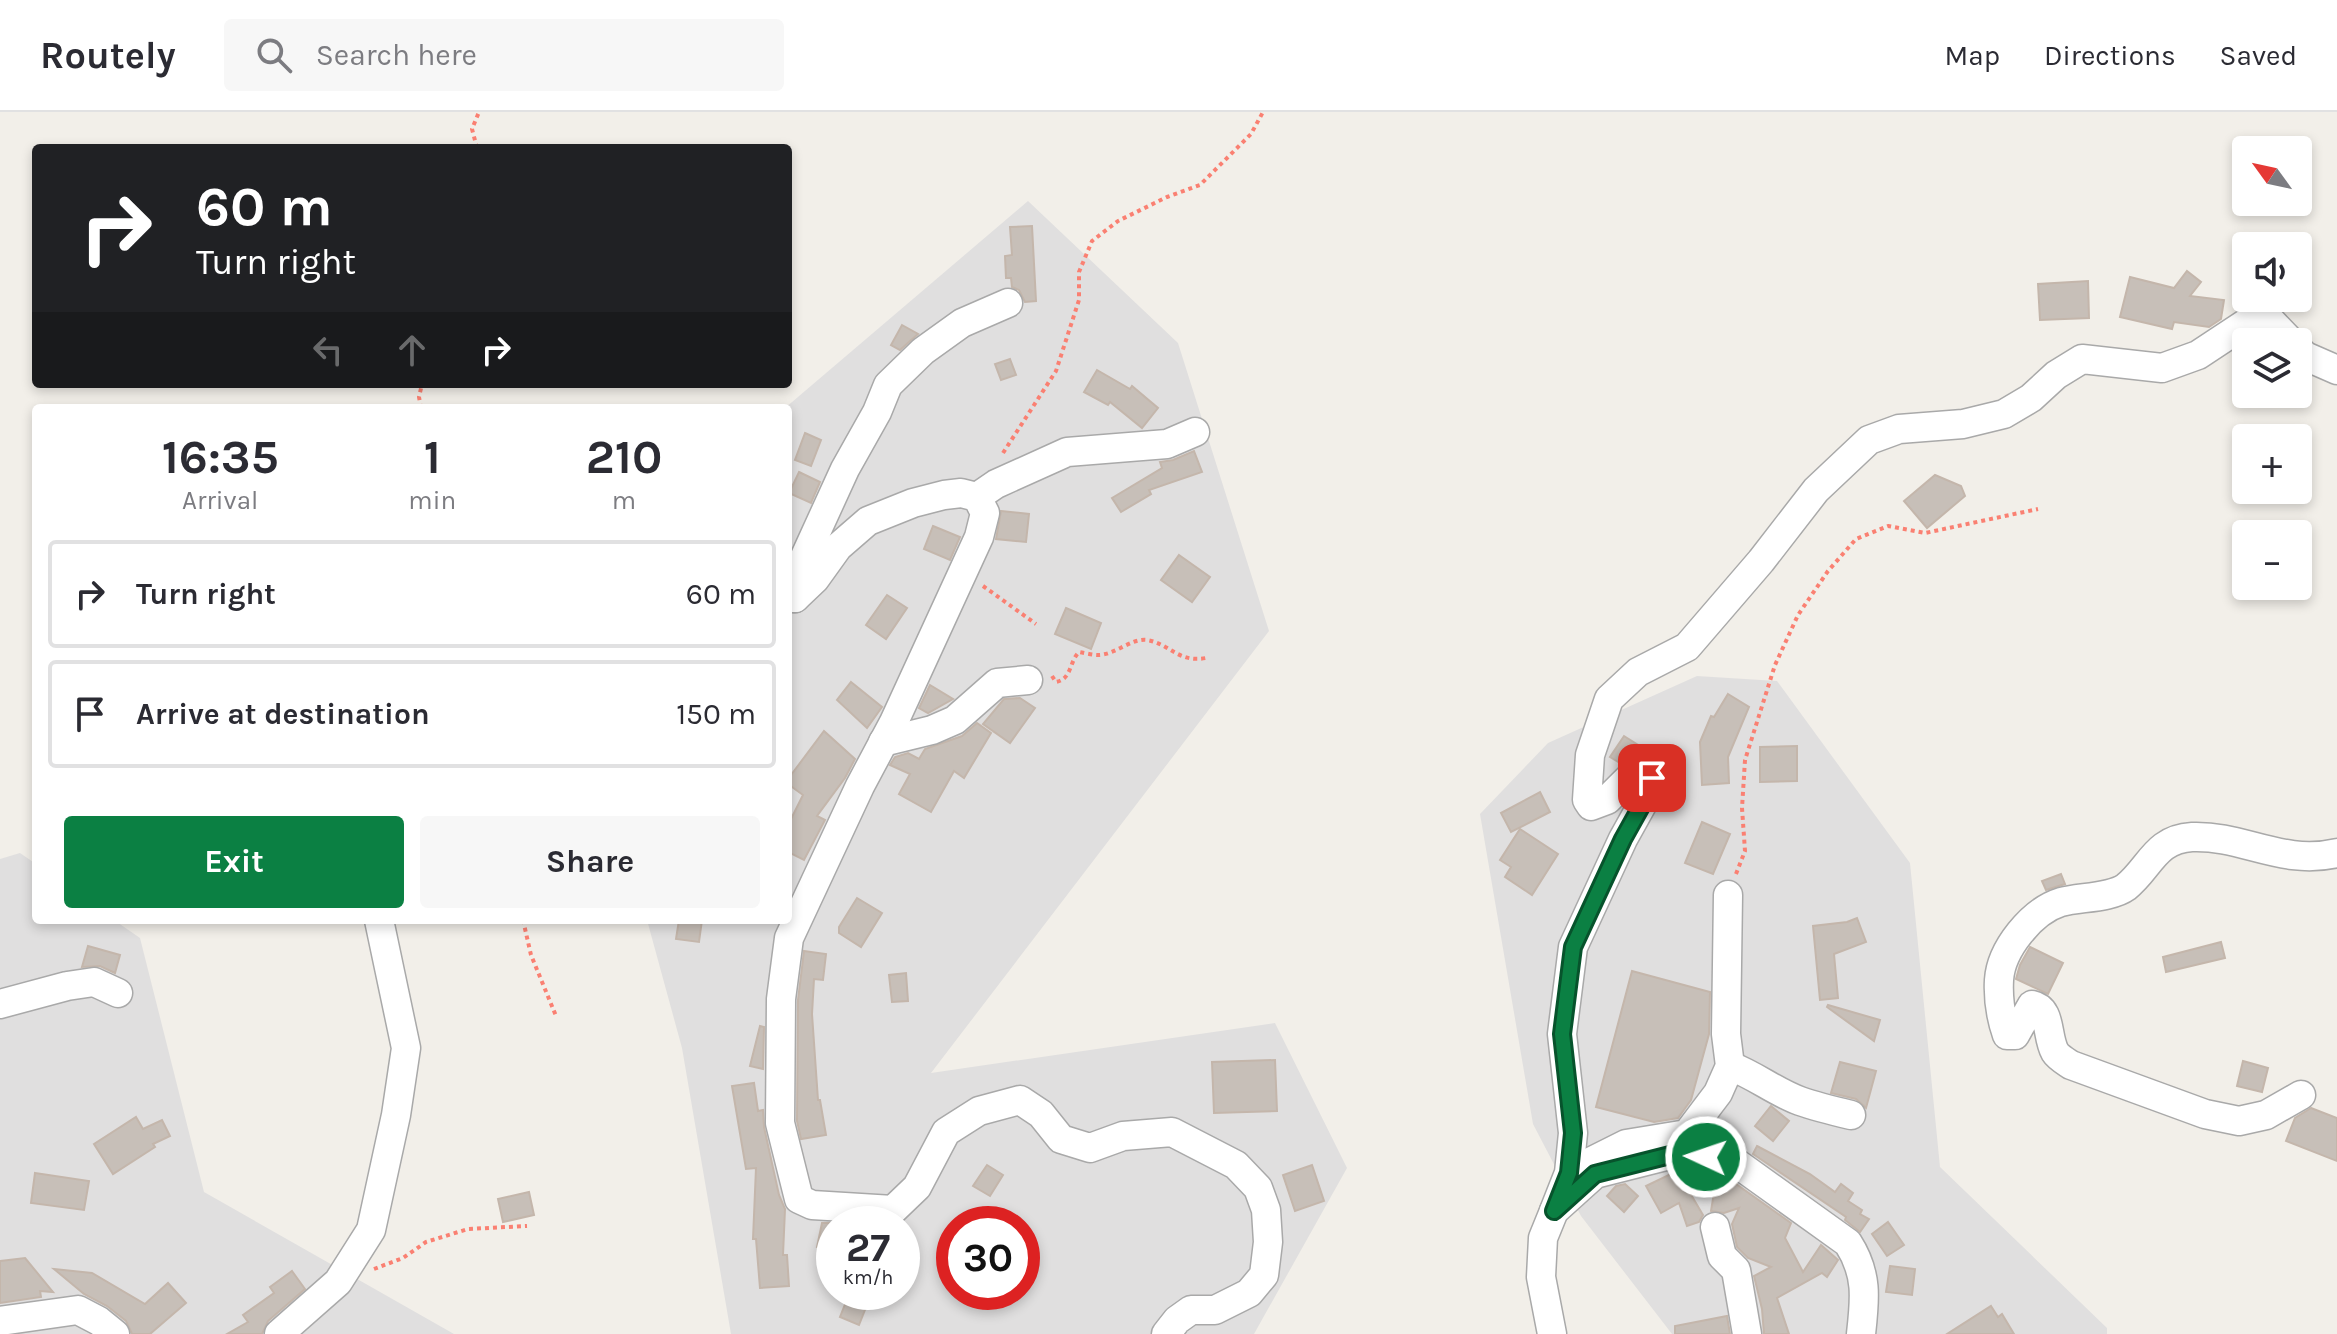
<!DOCTYPE html>
<meta charset="utf-8">
<style>
:root{--surface:#fff;--page:#f7f7f7;--text:#2b2b33;--muted:#7c7c81;--line:#e1e1e2;--accent:#0b8043}
body{margin:0;font-family:Karla,sans-serif;background:var(--page);color:var(--text);height:100vh;display:flex;flex-direction:column;font-size:30px;white-space:nowrap}
*{box-sizing:border-box;margin:0}
p{font-size:26px;color:var(--muted)}
.icon{flex:none;width:44px;height:44px;fill:none;stroke:currentColor;stroke-width:2;stroke-linecap:round;stroke-linejoin:round}
.map{position:relative;flex:1;overflow:hidden}
.details{position:absolute;left:32px;top:292px;width:760px;height:520px;display:flex;flex-direction:column;background:var(--surface);border-radius:8px;box-shadow:0 4px 12px #0003}
.details>*{flex:none}
.top-card{position:absolute;left:32px;top:32px;width:760px;height:244px;border-radius:8px;box-shadow:0 4px 12px #0003;background:#202124;color:#fff;overflow:hidden}
.needle{width:52px;rotate:303deg}
.tools{position:absolute;left:2232px;top:24px;display:grid;gap:16px}
.tools a{display:grid;place-items:center;width:80px;height:80px;border-radius:8px;background:var(--surface);box-shadow:0 4px 12px #0003;font-size:40px}
.speed{position:absolute;left:816px;top:1094px;display:flex;gap:16px;font-size:40px;font-weight:700;text-align:center}
.speed>*{display:grid;place-content:center;width:104px;height:104px;border-radius:50%;background:var(--surface);box-shadow:0 4px 12px #0003;line-height:1}
.speed small{font-size:20px;font-weight:400}
.speed .limit{border:12px solid #d22;background:#fff;color:#111}
.pin{position:absolute;display:grid;place-items:center;width:68px;height:68px;color:#fff;margin:-34px;border-radius:16px;box-shadow:0 4px 12px #0006}
.me{position:absolute;width:88px;margin:-44px;rotate:273deg;stroke-linejoin:round;filter:drop-shadow(0 0 6px #0008)}
.turn{display:flex;align-items:center;gap:28px;height:168px;padding:0 32px;font-size:36px}
.turn .icon{width:104px;height:104px;stroke-width:2.5}
.turn b{display:block;font-size:56px;line-height:68px}
.lanes{display:flex;align-items:center;height:76px;padding:0 32px;background:#0003;justify-content:center;gap:40px;direction:ltr}
.lanes .off{opacity:.35}
.eta{display:flex;justify-content:space-evenly;align-items:center;height:136px;text-align:center}
.eta b{font-size:48px;font-weight:700;line-height:56px}
.button{display:flex;gap:16px;margin-top:auto;padding:16px 32px}
.button a{flex:1;height:92px;border-radius:8px;background:var(--accent);color:#fff;font-size:32px;font-weight:700;line-height:92px;text-align:center}
.button a+a{background:var(--page);color:var(--text)}
ul{padding:0;list-style:none}
li{display:flex;align-items:center;gap:24px;height:108px;margin:0 16px 12px;padding:0 16px;border:4px solid var(--line);border-radius:8px}
li div{flex:1}
li b{display:block;font-size:30px}
li em{font-style:normal}
header{display:flex;align-items:center;gap:48px;box-sizing:border-box;height:112px;padding:0 40px;background:var(--surface);border-bottom:2px solid var(--line)}
header strong{font-size:38px}
nav{display:flex;gap:44px;margin-inline-start:auto;font-size:28px}
.search{width:560px;height:72px;background:var(--page);display:flex;align-items:center;gap:20px;box-sizing:border-box;padding:0 28px;border-radius:8px;color:var(--muted);font-size:30px}
.map>svg:first-child{display:block}
</style>
<header>
<strong>Routely</strong>
<div class="search"><svg class="icon" aria-label="search" viewBox="0 0 24 24"><circle cx="10" cy="10" r="6"/><path d="M15 15l6 6"/></svg>Search here</div>
<nav><a>Map</a><a>Directions</a><a>Saved</a></nav>
</header>
<div class="map">
<svg width="2337" height="1222" viewBox="0 0 2337 1222">
<rect width="100%" height="100%" fill="#f2efe9"/>
<g fill="#e0dfdf" fill-rule="evenodd">
<path d="M1028 89 1178 231 1269 519 931 961 1275 911 1347 1056 1254 1222H731L682 936 647 808H788V296H785ZM834 1112H902V1180H834ZM954 1112H1022V1180H954Z"/>
<polygon points="1697,564 1777,569 1910,751 1940,1055 2107,1216 2107,1222 1672,1222 1581,1104 1533,1012 1480,702 1548,631"/>
<polygon points="20,741 36,752 36,808 114,808 140,826 204,1080 454,1222 0,1222 0,747"/>
</g>
<g fill="#c7bfb8" stroke="#c4b6ab" stroke-width="2">
<polygon points="1032,114 1036,189 1025,190 1019,178 1012,175 1011,166 1006,166 1005,144 1012,143 1010,115"/>
<polygon points="2187,159 2201,170 2190,184 2224,188 2221,207 2209,215 2174,210 2172,217 2120,205 2130,165 2174,176"/>
<polygon points="2088,169 2089,206 2040,208 2038,172"/>
<polygon points="902,213 918,222 900,238 891,233"/>
<polygon points="1010,247 1016,263 1001,268 995,252"/>
<polygon points="1097,258 1130,277 1132,274 1158,296 1142,316 1110,290 1108,293 1084,280"/>
<polygon points="805,321 821,328 811,354 795,348"/>
<polygon points="1194,339 1202,360 1149,378 1151,382 1121,400 1112,386 1162,356 1160,350 1173,348"/>
<polygon points="799,360 820,370 811,391 789,381"/>
<polygon points="1935,363 1961,374 1965,384 1927,416 1904,389"/>
<polygon points="1001,399 1029,402 1026,430 996,427"/>
<polygon points="933,414 960,425 950,448 924,437"/>
<polygon points="1179,443 1210,465 1192,490 1161,468"/>
<polygon points="887,483 907,496 886,527 866,513"/>
<polygon points="1066,496 1101,511 1091,537 1055,522"/>
<polygon points="851,570 882,595 867,616 837,588"/>
<polygon points="930,573 953,587 928,601 919,596"/>
<polygon points="1728,582 1749,595 1728,645 1729,671 1702,673 1700,630 1711,604 1714,605"/>
<polygon points="1020,586 1035,596 1010,631 983,612 1004,587"/>
<polygon points="977,611 991,621 964,666 954,659 931,700 899,682 910,662 890,653 895,645 908,641 919,647 925,637 962,624"/>
<polygon points="824,619 855,647 845,666 817,704 825,708 804,748 788,740 788,713 803,683 788,672 788,667"/>
<polygon points="1624,624 1643,636 1630,641 1620,651 1610,645"/>
<polygon points="1797,634 1797,669 1760,670 1760,635"/>
<polygon points="1540,680 1550,700 1511,720 1501,701"/>
<polygon points="1702,710 1730,722 1713,762 1685,751"/>
<polygon points="1520,717 1558,742 1532,783 1505,765 1511,755 1500,748"/>
<polygon points="2061,762 2065,772 2046,778 2042,769"/>
<polygon points="857,786 882,801 861,835 839,821 839,815"/>
<polygon points="1857,806 1866,830 1834,842 1838,886 1820,888 1813,814 1847,810"/>
<polygon points="679,808 702,808 699,830 676,827"/>
<polygon points="2221,830 2225,846 2166,860 2163,845"/>
<polygon points="88,834 120,843 115,861 100,854 82,855"/>
<polygon points="2030,835 2063,851 2048,882 2016,867 2020,853"/>
<polygon points="804,839 826,842 823,868 814,867 812,902 818,988 820,988 826,1023 801,1027 797,1009 798,888"/>
<polygon points="1632,859 1710,880 1709,922 1691,988 1678,1006 1654,1010 1596,995"/>
<polygon points="906,861 908,889 892,890 889,863"/>
<polygon points="1828,893 1880,908 1874,929 1827,895"/>
<polygon points="760,914 764,915 763,957 750,954"/>
<polygon points="1275,948 1277,999 1214,1001 1212,950"/>
<polygon points="2243,949 2268,956 2262,980 2237,974"/>
<polygon points="1840,950 1876,959 1866,996 1856,987 1831,981"/>
<polygon points="754,971 758,999 763,998 764,1015 779,1083 785,1097 783,1143 787,1143 789,1174 760,1176 756,1127 753,1127 756,1056 746,1057 732,974"/>
<polygon points="1771,994 1789,1009 1773,1029 1755,1014"/>
<polygon points="2311,996 2337,1006 2337,1049 2286,1029 2295,1006"/>
<polygon points="136,1005 143,1017 162,1008 170,1024 153,1032 155,1035 113,1062 94,1032"/>
<polygon points="1757,1034 1810,1062 1835,1080 1841,1072 1853,1081 1848,1089 1862,1098 1860,1102 1869,1107 1860,1120 1845,1108 1846,1105 1753,1042"/>
<polygon points="987,1053 1003,1063 990,1084 973,1074"/>
<polygon points="1312,1053 1324,1089 1295,1099 1283,1063"/>
<polygon points="1677,1059 1703,1103 1699,1110 1687,1114 1679,1091 1661,1101 1646,1074"/>
<polygon points="35,1061 89,1069 84,1098 31,1091"/>
<polygon points="1716,1069 1736,1072 1791,1111 1785,1126 1803,1160 1821,1133 1838,1148 1827,1165 1822,1161 1777,1186 1789,1222 1764,1222 1762,1197 1754,1164 1771,1155 1748,1146 1737,1135 1732,1112 1739,1096 1724,1101 1711,1099"/>
<polygon points="1625,1072 1638,1084 1624,1100 1607,1084 1616,1074"/>
<polygon points="529,1080 534,1103 503,1110 498,1087"/>
<polygon points="1888,1110 1904,1133 1887,1144 1872,1122"/>
<polygon points="822,1111 834,1111 834,1138 817,1135"/>
<polygon points="25,1146 53,1180 40,1179 41,1185 0,1191 0,1149"/>
<polygon points="1890,1154 1915,1157 1912,1183 1886,1180"/>
<polygon points="54,1157 92,1161 145,1192 168,1171 186,1191 150,1222 132,1222 126,1209 107,1194 84,1182"/>
<polygon points="292,1159 305,1177 268,1209 262,1222 227,1222 248,1210 243,1203 274,1181 270,1175"/>
<polygon points="850,1180 872,1180 859,1213 840,1205"/>
<polygon points="1991,1194 1998,1205 2002,1202 2014,1222 1947,1222"/>
<polygon points="1727,1204 1730,1222 1675,1222 1675,1214"/>
</g>
<g fill="none" stroke-linecap="round" stroke-linejoin="round">
<g stroke="#a9a9a9" stroke-width="31">
<g id="minor">
<polyline points="2298,237 2305,244 2337,258"/>
<polyline points="977,385 996,372 1067,340 1167,332 1195,320"/>
<polyline points="788,486 795,486 815,467 838,435 868,409 913,391 944,383 961,381 977,385 985,401 979,425 894,610 860,674 789,826 781,887 780,1011 799,1087 812,1093 893,1098 917,1075 946,1020 979,999 1020,988 1041,1002 1061,1027 1090,1036 1123,1024 1172,1020 1236,1053 1258,1076 1266,1098 1268,1130 1264,1163 1249,1181 1215,1198 1191,1198 1177,1208 1166,1222"/>
<polyline points="795,486 797,462 845,357 877,300 888,273 923,239 962,211 1008,191"/>
<polyline points="883,630 932,618 955,608 997,571 1028,568"/>
<polyline points="0,892 67,874 94,870 118,881"/>
<path d="M1730 954C1755 963 1775 980 1800 989 1817 995 1834 999 1851 1003"/>
<path d="M2301 983 2266 1003 2239 1009 2205 1002 2071 953C2065 949 2058 945 2055 940 2046 924 2052 897 2032 893L2015 923H2007C2001 906 1998 886 1999 868 2001 837 2032 799 2061 790 2080 785 2111 786 2126 775 2150 756 2155 727 2192 725 2243 723 2282 754 2337 741"/>
<polyline points="1588,1051 1626,1032 1687,1022 1718,981 1730,954 1726,922 1728,783"/>
<polyline points="1554,1099 1569,1061 1573,1021 1562,922 1573,835 1623,727 1648,682 1652,666 1647,656 1641,654 1607,688 1591,694 1587,688 1590,643 1609,587 1638,560 1687,535 1761,449 1816,378 1869,328 1899,317 1963,312 2004,302 2031,286 2056,263 2082,247 2162,256 2198,243 2254,206 2268,206 2291,230"/>
<polyline points="1715,1115 1722,1144 1736,1158 1747,1222"/>
<polyline points="0,1209 78,1198 99,1209 115,1222"/>
<polyline points="279,1222 338,1170 371,1118 396,1003 406,936 379,808"/>
<path d="M1552 1222 1541 1165 1543 1126 1554 1099 1595 1062 1678 1041 1735 1050 1848 1131C1868 1162 1865 1187 1861 1222"/>
</g>
</g>
<g stroke="#fa8072" stroke-width="4" stroke-dasharray="4 4" stroke-linecap="butt">
<polyline points="477,36 472,17 479,0"/>
<polyline points="421,296 419,285 422,272"/>
<polyline points="1003,341 1056,259 1079,188 1079,160 1092,129 1118,109 1167,85 1200,73 1251,22 1263,0"/>
<polyline points="983,474 1036,512"/>
<path d="M1052 564 1056 570C1072 567 1069 550 1079 540 1085 541 1092 543 1098 543 1115 543 1131 526 1147 528 1170 532 1178 551 1206 546"/>
<polyline points="1736,762 1745,739 1742,696 1745,648 1775,553 1798,503 1828,459 1856,427 1888,414 1925,421 2038,397"/>
<polyline points="523,808 531,843 556,904"/>
<polyline points="374,1157 403,1146 426,1130 468,1117 527,1114"/>
</g>
<use href="#minor" stroke="#fff" stroke-width="28"/>
</g>
<g fill="none" stroke-linecap="round" stroke-linejoin="round">
<g stroke="#07532c" stroke-width="20">
<polyline id="route" points="1652,666 1648,682 1623,727 1573,835 1562,922 1573,1021 1569,1061 1554,1099 1595,1062 1678,1041 1706,1045"/>
</g>
<use href="#route" stroke="#0b8043" stroke-width="14"/>
</g>
</svg>
<div class="tools">
<a><svg class="needle" viewBox="-14 -14 28 28"><path d="M0-13l5 13h-10z" fill="#e53935"/><path d="M0 13l5-13h-10z" fill="#7c7c81"/></svg></a>
<a><svg class="icon" aria-label="sound" viewBox="0 0 24 24"><path d="M4 9h4l5-4v14l-5-4H4zM17 9q2 3 0 6"/></svg></a>
<a><svg class="icon" aria-label="layers" viewBox="0 0 24 24"><path d="M12 4l9 5-9 5-9-5zM3 14l9 5 9-5"/></svg></a>
<a>+</a>
<a>−</a>
</div>
<div class="speed"><div>27<small>km/h</small></div><div class="limit">30</div></div>
<div class="pin" style="left:1652px;top:666px;background:#d93025"><svg class="icon" aria-label="arrive" viewBox="0 0 24 24"><path d="M6 21V4h12l-3 4 3 4H6"/></svg></div>
<svg class="me" style="left:1706px;top:1045px" viewBox="-20 -20 40 40"><circle r="17" fill="#0b8043" stroke="#fff" stroke-width="3"/><path d="M0-11L8 9 0 5-8 9z" fill="#fff"/></svg>
<div class="top-card">
<div class="turn"><svg class="icon" aria-label="right" viewBox="0 0 24 24"><path d="M7 20v-9h11M14 6l5 5-5 5"/></svg><div><b>60 m</b>Turn right</div></div>
<div class="lanes"><svg class="icon off" aria-label="left" viewBox="0 0 24 24"><path d="M17 20v-9H6M10 6l-5 5 5 5"/></svg><svg class="icon off" aria-label="ahead" viewBox="0 0 24 24"><path d="M12 20V5M6 11l6-6 6 6"/></svg><svg class="icon" aria-label="right" viewBox="0 0 24 24"><path d="M7 20v-9h11M14 6l5 5-5 5"/></svg></div>
</div>
<section class="details">
<div class="eta">
<div><b>16:35</b><p>Arrival</p></div>
<div><b>1</b><p>min</p></div>
<div><b>210</b><p>m</p></div>
</div>
<ul>
<li><svg class="icon" aria-label="right" viewBox="0 0 24 24"><path d="M7 20v-9h11M14 6l5 5-5 5"/></svg><div><b>Turn right</b></div><em>60 m</em></li>
<li><svg class="icon" aria-label="arrive" viewBox="0 0 24 24"><path d="M6 21V4h12l-3 4 3 4H6"/></svg><div><b>Arrive at destination</b></div><em>150 m</em></li>
</ul>
<div class="button"><a>Exit</a><a>Share</a></div>
</section>
</div>
